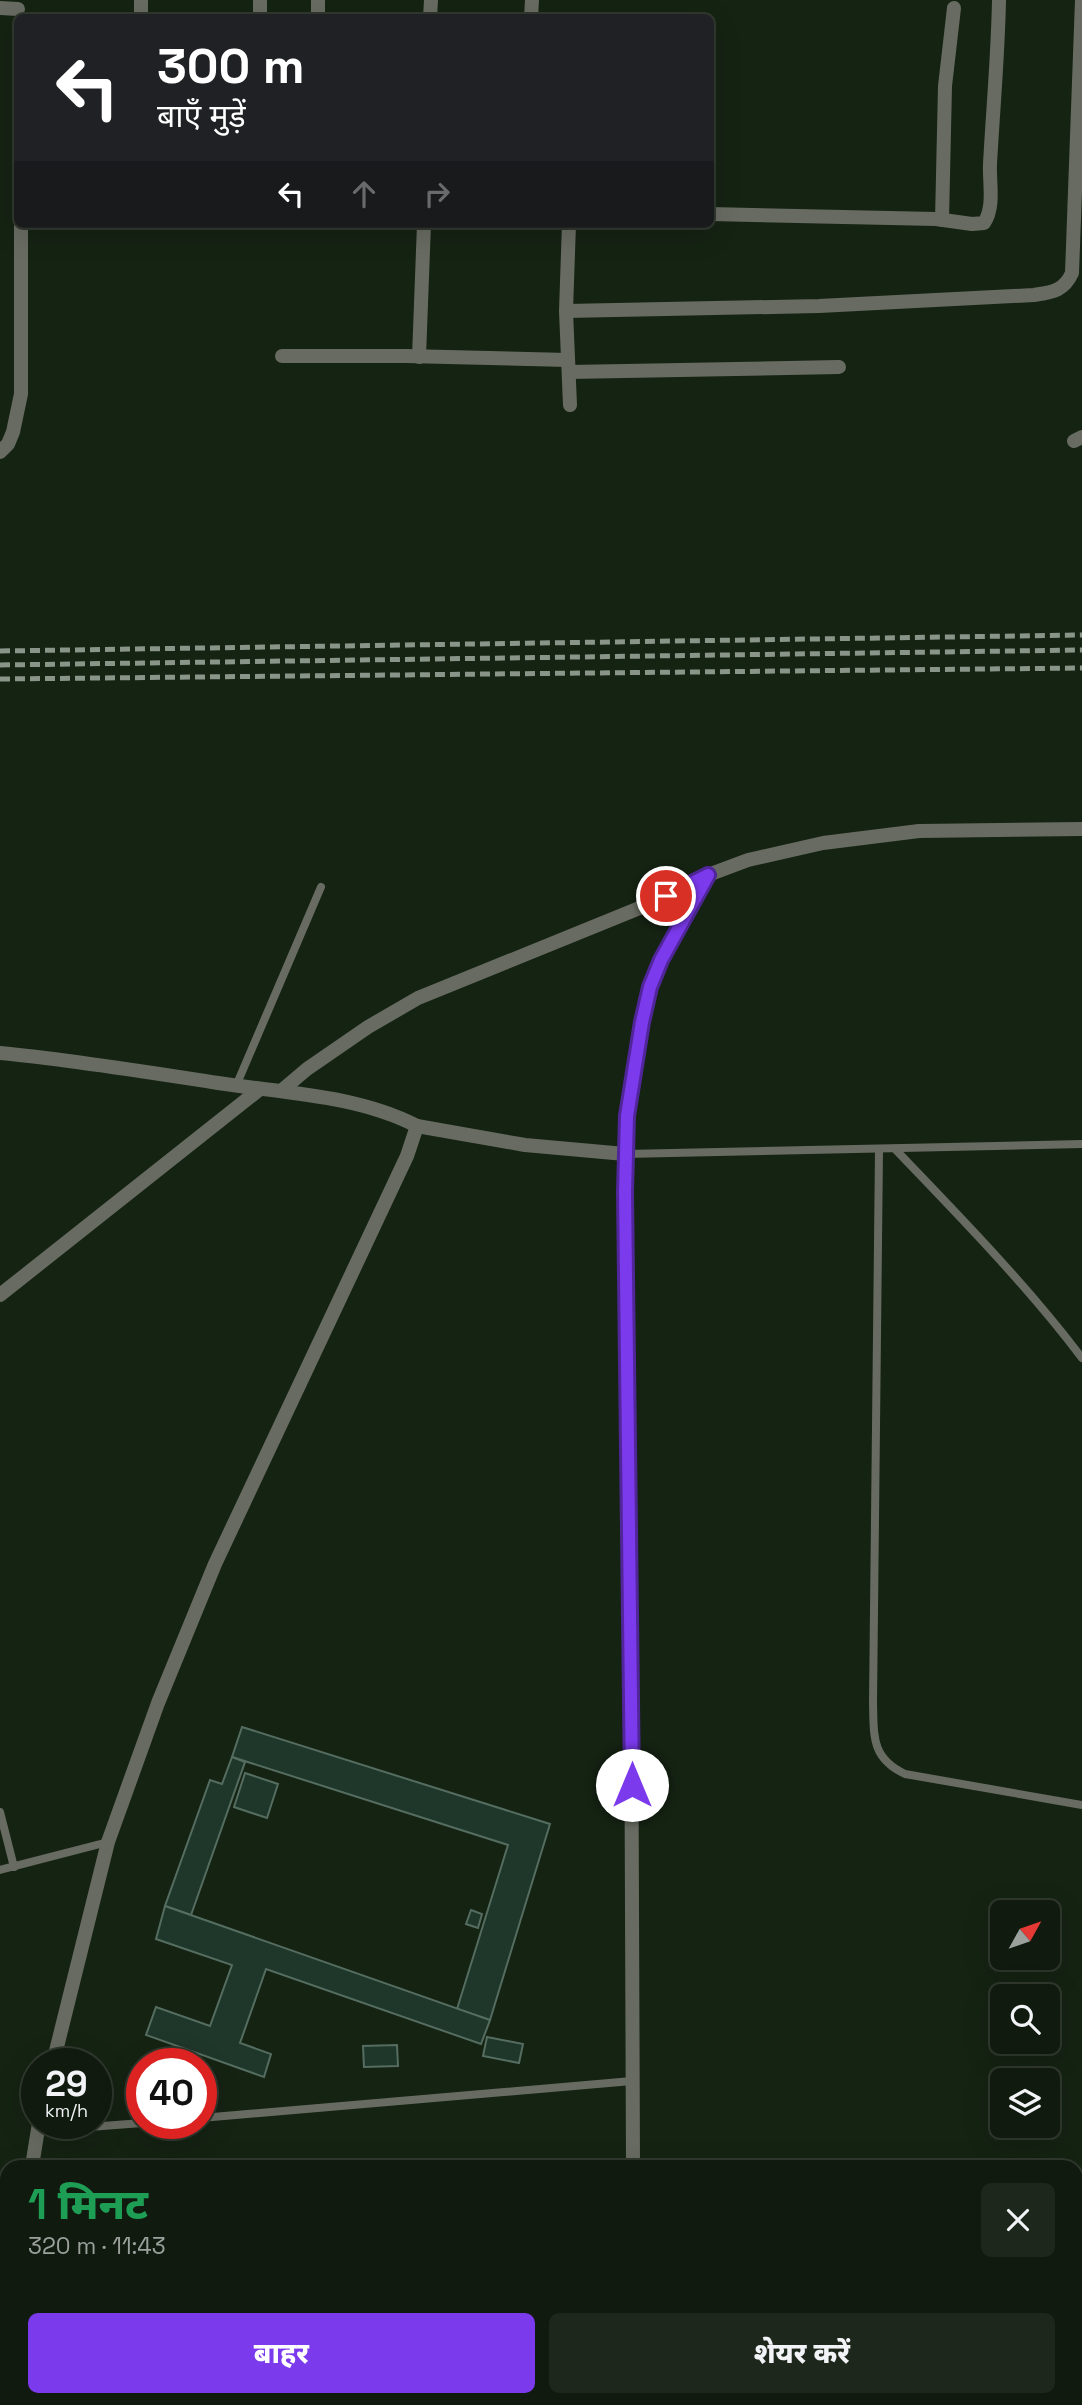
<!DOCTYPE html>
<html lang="hi">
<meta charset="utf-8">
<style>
:root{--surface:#101a0e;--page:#1e271c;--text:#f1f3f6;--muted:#9ca19e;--line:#30382e;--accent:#7c3aed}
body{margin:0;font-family:"Space Grotesk","Noto Sans Devanagari",sans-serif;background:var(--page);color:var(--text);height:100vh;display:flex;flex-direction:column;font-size:26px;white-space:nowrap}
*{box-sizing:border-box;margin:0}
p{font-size:23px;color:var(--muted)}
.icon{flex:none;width:38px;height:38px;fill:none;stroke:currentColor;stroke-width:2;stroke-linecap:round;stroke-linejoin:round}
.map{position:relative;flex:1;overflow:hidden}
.panel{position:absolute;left:0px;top:2160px;width:1083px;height:247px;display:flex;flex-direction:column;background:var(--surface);border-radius:21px 21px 0 0;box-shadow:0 7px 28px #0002,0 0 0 2px var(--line)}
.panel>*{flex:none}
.top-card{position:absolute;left:14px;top:14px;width:700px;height:214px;border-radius:10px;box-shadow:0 7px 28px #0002,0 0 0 2px var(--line);background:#202124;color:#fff;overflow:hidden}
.needle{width:46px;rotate:50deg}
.fabs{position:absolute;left:990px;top:1900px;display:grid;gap:14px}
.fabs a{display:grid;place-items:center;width:70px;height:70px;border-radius:10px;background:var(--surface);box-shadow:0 7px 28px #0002,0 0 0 2px var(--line);font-size:35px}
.speed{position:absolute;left:21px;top:2048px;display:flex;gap:14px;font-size:35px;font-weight:700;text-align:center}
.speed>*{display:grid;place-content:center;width:91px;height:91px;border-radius:50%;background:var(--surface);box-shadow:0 7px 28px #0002,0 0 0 2px var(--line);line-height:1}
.speed small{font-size:18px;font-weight:400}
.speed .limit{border:10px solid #d22;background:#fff;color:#111}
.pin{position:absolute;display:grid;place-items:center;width:60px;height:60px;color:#fff;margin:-30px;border:4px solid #fff;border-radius:50%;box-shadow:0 2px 7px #0007}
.me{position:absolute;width:77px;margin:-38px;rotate:0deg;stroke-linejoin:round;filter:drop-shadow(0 0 5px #0008)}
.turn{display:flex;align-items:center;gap:24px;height:147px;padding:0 28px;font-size:32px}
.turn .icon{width:91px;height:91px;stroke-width:2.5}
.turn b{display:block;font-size:49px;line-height:60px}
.lanes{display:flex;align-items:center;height:66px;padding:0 28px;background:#0003;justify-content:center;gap:35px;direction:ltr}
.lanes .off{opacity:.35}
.round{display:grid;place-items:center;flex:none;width:74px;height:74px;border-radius:10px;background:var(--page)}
.summary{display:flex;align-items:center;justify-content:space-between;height:119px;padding:0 28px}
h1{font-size:42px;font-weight:800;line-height:52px;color:#1e9e55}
.primary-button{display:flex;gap:14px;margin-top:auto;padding:14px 28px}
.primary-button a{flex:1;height:80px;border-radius:10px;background:var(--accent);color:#fff;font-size:28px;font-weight:800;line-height:80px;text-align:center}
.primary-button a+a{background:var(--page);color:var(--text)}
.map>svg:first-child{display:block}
</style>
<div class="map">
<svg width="1082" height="2405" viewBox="0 0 1082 2405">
<rect width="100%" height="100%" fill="#152313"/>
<g fill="#1f362a" stroke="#556d60" stroke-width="2">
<polygon points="242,1727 550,1824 490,2020 457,2009 508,1845 232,1757"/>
<polygon points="232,1757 245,1762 191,1915 165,1906 210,1780 222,1784"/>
<polygon points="245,1773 278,1784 267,1818 234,1807"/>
<polygon points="165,1906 490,2020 481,2044 266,1969 240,2043 271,2054 264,2077 146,2035 156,2007 210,2026 232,1965 156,1939"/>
<polygon points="471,1910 482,1914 478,1928 466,1924"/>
<polygon points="487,2037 523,2044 519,2063 483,2056"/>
<polygon points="397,2045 398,2066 364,2067 363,2046"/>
</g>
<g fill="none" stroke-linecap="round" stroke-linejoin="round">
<g stroke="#686b61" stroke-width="8">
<polyline points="236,1086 321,887"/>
<path d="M895 1149C960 1217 1025 1283 1082 1358"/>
<path d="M879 1150 873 1703C874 1736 871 1758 905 1774L1082 1805"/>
<polyline points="625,1154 1082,1144"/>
<polyline points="0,1812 14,1867"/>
<polyline points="0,1870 108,1842"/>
<polyline points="201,2118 632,2081"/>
<polyline points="37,2131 142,2123"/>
<polyline points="1076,2329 1082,2330"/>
<polyline points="1041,2399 1042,2405"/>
</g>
<g stroke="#686b61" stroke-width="14">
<polyline points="0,8 18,9"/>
<polyline points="141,18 141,0"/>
<polyline points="260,18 260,0"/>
<polyline points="318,18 318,0"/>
<polyline points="430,18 431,0"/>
<polyline points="531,18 532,0"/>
<path d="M710 214 936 219 972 224 984 223C995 207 989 182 990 164 993 109 998 55 999 0"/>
<polyline points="942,220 945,86 954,8"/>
<polyline points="569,224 566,311 570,405"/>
<path d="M566 311 819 306 1034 295C1052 292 1064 291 1072 273L1082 0"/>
<polyline points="282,356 406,356 568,360"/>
<polyline points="419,357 424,224"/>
<polyline points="569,372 839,367"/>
<polyline points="1074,441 1082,437"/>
<polyline points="0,452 8,444 13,432 21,394 21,224"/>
<polyline points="0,1295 260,1089"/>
</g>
<g stroke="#686b61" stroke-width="14">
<path d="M0 1053C73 1060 146 1072 218 1083 284 1093 357 1095 417 1126L407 1156 215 1564 158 1703 108 1842 53 2063"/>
<polyline points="281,1091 307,1069 368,1027 418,998 642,907 708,875 748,860 823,843 919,831 1082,829"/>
<polyline points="417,1126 525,1145 625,1154"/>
<polyline points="32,2166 39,2123"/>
<polyline points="633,2166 631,1650 625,1137 642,1022 650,987 661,959 708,875"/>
<polyline points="0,2344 7,2314"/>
<polyline points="636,2399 636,2405"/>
</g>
<g stroke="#899588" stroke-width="5" stroke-dasharray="10 5" stroke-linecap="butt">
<polyline points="0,651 1082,635"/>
<polyline points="0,665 1082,650"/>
<polyline points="0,679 1082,668"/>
</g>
</g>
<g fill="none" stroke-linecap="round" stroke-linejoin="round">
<g stroke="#51269a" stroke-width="18">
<polyline id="route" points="632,1785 625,1192 627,1116 642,1022 650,987 661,960 708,875 666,896"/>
</g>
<use href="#route" stroke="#7c3aed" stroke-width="12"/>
</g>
</svg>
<div class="fabs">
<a><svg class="needle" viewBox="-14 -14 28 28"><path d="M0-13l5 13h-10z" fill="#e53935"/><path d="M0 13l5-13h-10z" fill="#9ca19e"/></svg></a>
<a><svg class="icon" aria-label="search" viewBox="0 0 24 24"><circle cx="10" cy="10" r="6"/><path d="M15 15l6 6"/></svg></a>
<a><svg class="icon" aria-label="layers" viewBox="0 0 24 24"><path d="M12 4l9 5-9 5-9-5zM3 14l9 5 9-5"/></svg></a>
</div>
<div class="speed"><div>29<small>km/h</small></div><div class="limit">40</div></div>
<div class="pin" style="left:666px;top:896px;background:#d93025"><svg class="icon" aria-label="arrive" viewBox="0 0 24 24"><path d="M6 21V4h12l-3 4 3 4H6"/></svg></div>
<svg class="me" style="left:632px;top:1785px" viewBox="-20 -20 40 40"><circle r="19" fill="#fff"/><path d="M0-13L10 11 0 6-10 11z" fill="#7c3aed"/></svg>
<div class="top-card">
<div class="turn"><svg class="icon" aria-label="left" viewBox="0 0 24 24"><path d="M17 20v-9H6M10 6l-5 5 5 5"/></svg><div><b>300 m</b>बाएँ मुड़ें</div></div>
<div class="lanes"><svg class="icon" aria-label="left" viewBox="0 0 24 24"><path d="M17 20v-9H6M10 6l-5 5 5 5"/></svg><svg class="icon off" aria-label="ahead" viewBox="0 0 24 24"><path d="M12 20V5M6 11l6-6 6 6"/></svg><svg class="icon off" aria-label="right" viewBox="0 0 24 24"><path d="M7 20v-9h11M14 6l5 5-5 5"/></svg></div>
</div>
<section class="panel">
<div class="summary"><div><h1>1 मिनट</h1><p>320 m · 11:43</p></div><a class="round"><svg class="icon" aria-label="close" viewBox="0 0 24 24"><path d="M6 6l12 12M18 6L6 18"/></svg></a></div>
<div class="primary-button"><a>बाहर</a><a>शेयर करें</a></div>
</section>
</div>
